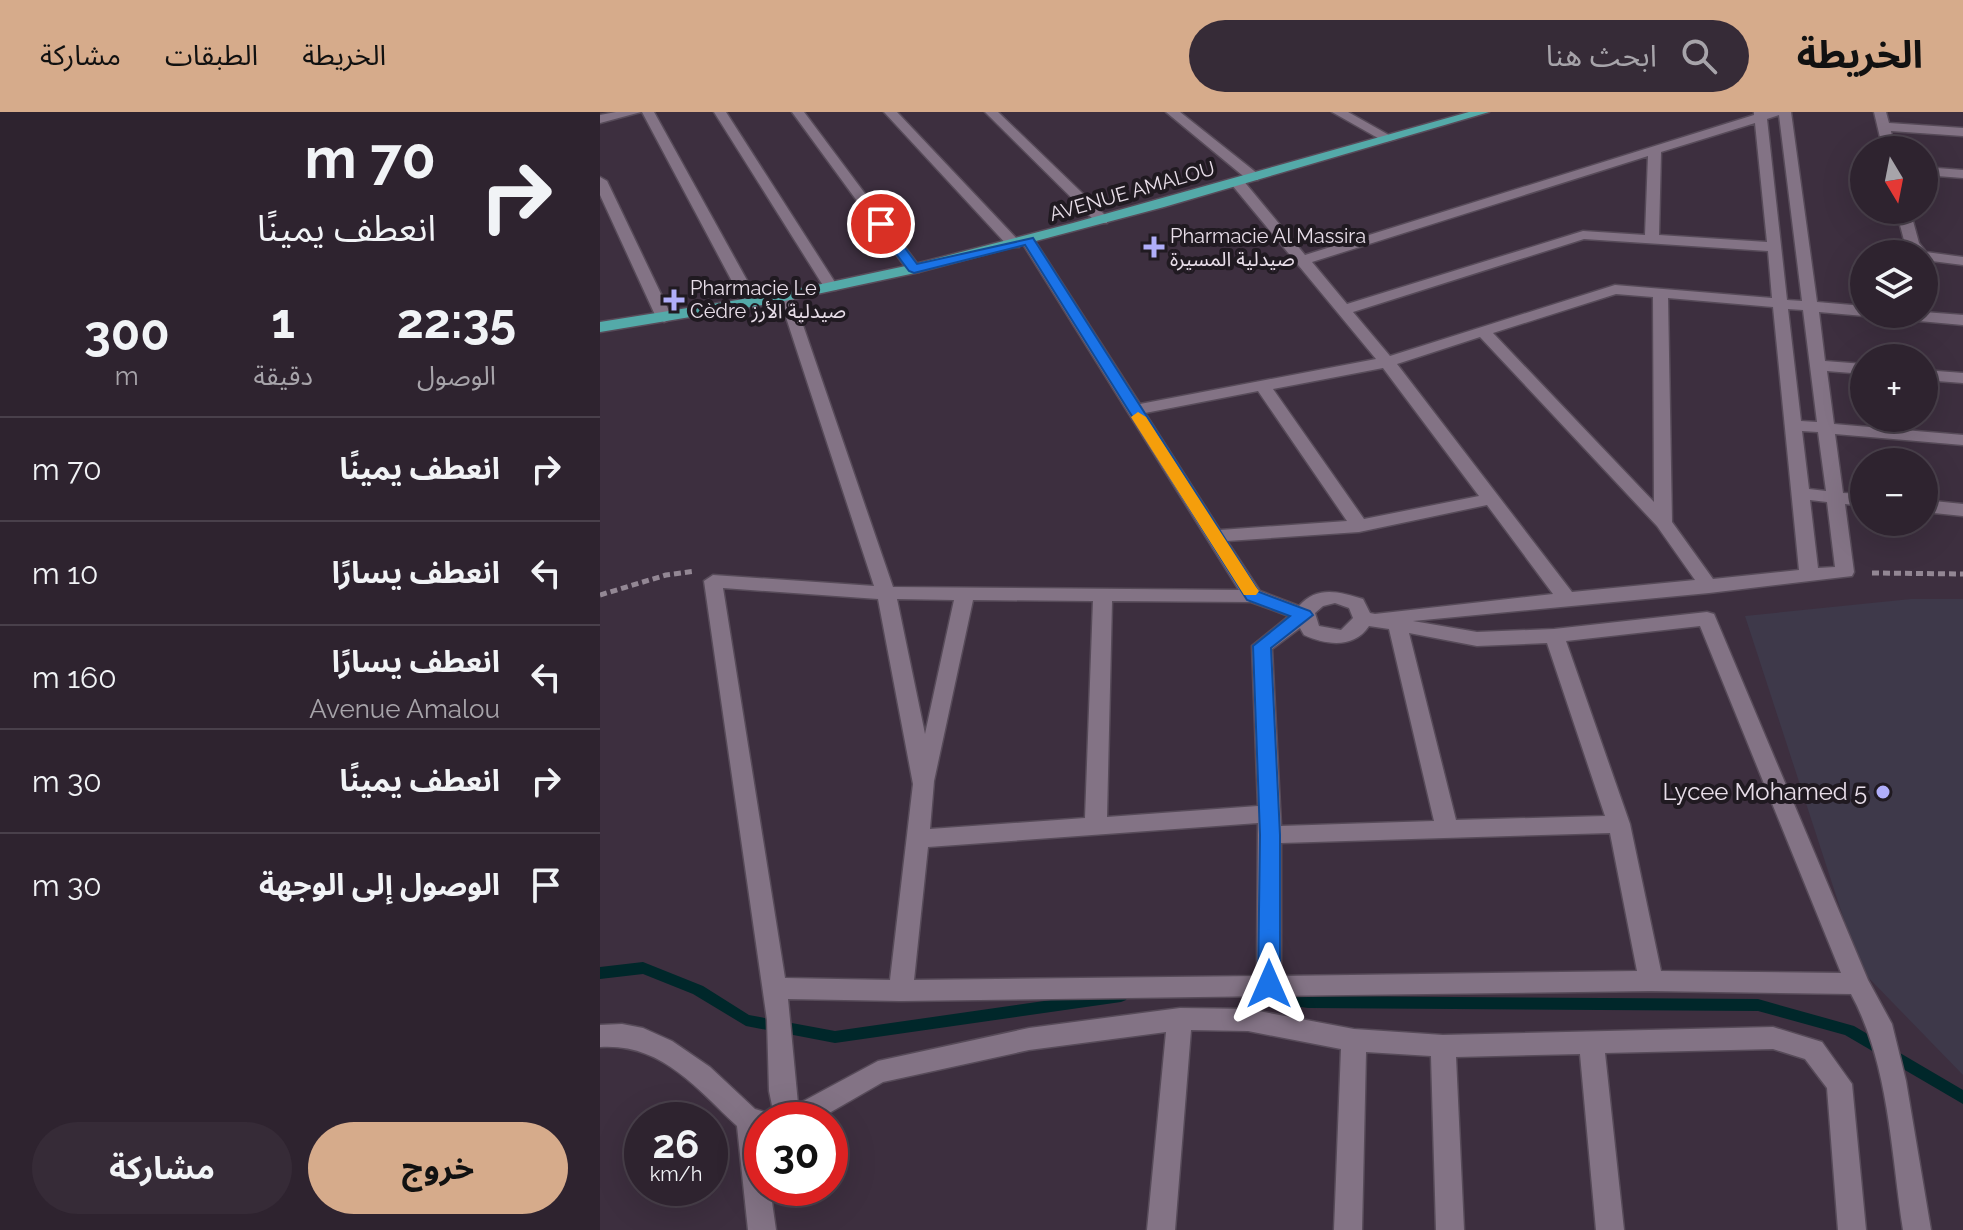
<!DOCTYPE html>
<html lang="ar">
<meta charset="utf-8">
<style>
:root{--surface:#2e232f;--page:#362b37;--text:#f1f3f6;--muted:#a7a4aa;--line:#49404b;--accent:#d6ab8b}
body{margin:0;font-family:Raleway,"Noto Sans Arabic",sans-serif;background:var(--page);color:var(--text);direction:rtl;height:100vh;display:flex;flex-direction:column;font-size:30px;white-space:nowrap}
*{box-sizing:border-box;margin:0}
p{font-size:26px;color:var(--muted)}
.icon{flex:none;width:44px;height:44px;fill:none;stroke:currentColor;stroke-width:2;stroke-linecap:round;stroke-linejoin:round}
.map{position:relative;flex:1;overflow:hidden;direction:ltr}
.panel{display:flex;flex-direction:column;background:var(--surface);width:600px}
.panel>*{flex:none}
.guide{background:#2e232f;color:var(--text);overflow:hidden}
.needle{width:52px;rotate:170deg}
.fabs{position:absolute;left:1250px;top:24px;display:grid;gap:16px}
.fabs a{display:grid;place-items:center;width:88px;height:88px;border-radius:50%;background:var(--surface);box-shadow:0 8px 32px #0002,0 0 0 2px var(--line);font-size:40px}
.speed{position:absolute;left:24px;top:990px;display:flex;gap:16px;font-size:40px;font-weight:700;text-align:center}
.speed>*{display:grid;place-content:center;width:104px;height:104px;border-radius:50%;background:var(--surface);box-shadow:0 8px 32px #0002,0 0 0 2px var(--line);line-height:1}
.speed small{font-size:20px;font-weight:400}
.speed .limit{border:12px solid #d22;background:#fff;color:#111}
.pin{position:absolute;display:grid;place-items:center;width:68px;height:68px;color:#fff;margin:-34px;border:4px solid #fff;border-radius:50%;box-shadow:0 2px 8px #0007}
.me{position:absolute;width:88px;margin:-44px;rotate:0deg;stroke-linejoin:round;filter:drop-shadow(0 0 6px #0008)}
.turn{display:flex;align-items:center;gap:28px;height:168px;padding:0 32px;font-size:36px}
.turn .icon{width:104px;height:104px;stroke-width:2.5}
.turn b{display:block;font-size:56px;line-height:68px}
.eta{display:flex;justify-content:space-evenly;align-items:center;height:136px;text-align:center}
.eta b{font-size:48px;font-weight:700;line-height:56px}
.primary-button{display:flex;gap:16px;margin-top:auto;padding:16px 32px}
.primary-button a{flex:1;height:92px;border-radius:48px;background:var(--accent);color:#111;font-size:32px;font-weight:700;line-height:92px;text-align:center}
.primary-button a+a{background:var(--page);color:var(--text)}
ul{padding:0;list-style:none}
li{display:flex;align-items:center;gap:24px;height:104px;padding:0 32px;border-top:2px solid var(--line)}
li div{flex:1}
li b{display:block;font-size:30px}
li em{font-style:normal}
header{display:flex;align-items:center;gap:48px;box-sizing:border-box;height:112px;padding:0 40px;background:var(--accent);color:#111}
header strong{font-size:38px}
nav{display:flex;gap:44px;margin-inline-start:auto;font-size:28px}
.search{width:560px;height:72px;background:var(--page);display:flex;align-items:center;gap:20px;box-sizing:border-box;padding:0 28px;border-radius:44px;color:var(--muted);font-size:30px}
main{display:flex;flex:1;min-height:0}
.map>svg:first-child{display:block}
</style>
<header>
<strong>الخريطة</strong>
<div class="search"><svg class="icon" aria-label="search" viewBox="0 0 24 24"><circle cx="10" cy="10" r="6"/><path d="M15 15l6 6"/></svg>ابحث هنا</div>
<nav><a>الخريطة</a><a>الطبقات</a><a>مشاركة</a></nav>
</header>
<main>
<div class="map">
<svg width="1363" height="1118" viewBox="0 0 1363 1118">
<rect width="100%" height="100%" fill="#3d2f3f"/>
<polygon fill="#3e394a" points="1311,487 1363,487 1363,963 1260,857 1145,504"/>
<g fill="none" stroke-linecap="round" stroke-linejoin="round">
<g fill="#00272a" fill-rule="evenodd">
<polygon points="43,850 103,874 149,903 235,919 521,878 526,880 528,884 526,888 521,890 235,931 146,914 93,882 43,862 0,867 0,855"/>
<polygon points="649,876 708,884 1158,887 1254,914 1363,978 1363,992 1245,923 1158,899 708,896 649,888 644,886 642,882 644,878"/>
</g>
<g stroke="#574b59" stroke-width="3">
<g id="minor">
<polygon points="16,0 41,0 0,11 0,3"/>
<polygon points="42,0 54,0 159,190 156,193 146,193 143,190"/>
<polygon points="114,0 126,0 238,175 236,178 226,178 224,175"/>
<polygon points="192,0 204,0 319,154 319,160 309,160"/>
<polygon points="284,0 297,0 419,129 419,135 409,135"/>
<polygon points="385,0 398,0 507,105 507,111 497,111"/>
<polygon points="566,0 580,0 658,62 658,68 648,68"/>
<polygon points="732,0 748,0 796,27 785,30"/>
<path d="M1154 0H1191L1217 190 1264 194V202H1270L1264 204 1219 200 1225 249 1264 252V262L1227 259 1234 312 1363 323V333L1235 322 1243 381 1264 382V394L1245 392 1254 460 1252 464 1109 481 813 509 877 520 954 517 1107 500 1114 502 1268 868 1292 912 1306 969 1331 1118H1303C1291 1040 1289 952 1251 882L1051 879 301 889 188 887 198 992 278 949 429 916 580 896 648 897 754 917 843 923 1173 915 1222 930 1252 972 1266 1118H1238L1227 976 1205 947 1173 937 1005 941 1024 1118H996L980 942 856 945 864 1118H836L831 944 766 940 762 1118H734L741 937 648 919 591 918 575 1118H547L566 920 429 938 283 970 217 1008H175L169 979 167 908 104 469 113 463 274 474 179 184 181 181 186 180 193 184 293 475 639 478 421 129 423 126H433L540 292 776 247 632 73V67H642L705 143 1154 3ZM1179 3 1202 189 1187 188 1167 7ZM1155 11 1167 130 1059 123 1061 40ZM1048 44 1045 123 983 119 747 192 712 150ZM984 127 1168 139 1172 186 1015 173 790 244 753 200ZM1016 182 1053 185 1054 390 893 221ZM1068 186 1173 195 1199 458 1113 467 1072 410ZM1188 197 1203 198 1217 310 1201 309ZM880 225 1057 414 1095 468 972 480 797 252ZM783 256 879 384 764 407 673 277ZM658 279 747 409 620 418 545 301ZM1202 319 1218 320 1226 379 1209 377ZM1210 388 1227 390 1235 455 1218 456ZM887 393 953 482 775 502 770 501 763 487C740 480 717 473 699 494L660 479 627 429 759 420ZM123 476 278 487 313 672 290 868 185 866ZM297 487 354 488 325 622ZM373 488 493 489 485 706 330 717 334 669ZM512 489 651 490 689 504 652 534 658 694 507 705ZM735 491 749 496 753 506 741 518 719 514 715 501 723 494ZM769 514 789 517 834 709 681 714 672 537 700 516 704 523C726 533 754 537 769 514ZM1100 514 1241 861 1061 859 1030 712 966 529ZM809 521 877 534 947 531 1005 704 856 708ZM658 711 657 864 314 868 328 735ZM1010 721 1037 859 681 864V731Z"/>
<polygon points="1274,0 1286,0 1289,11 1363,16 1363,24 1291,19 1295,38 1283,38"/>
<polygon points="1324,55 1363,58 1363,66 1324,63"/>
<polygon points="0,65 7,69 72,205 69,208 64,210 56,205 0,83"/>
<polygon points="1296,98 1310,98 1319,131 1326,140 1363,145 1363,153 1324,148 1324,142 1312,142 1305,132"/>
<polygon points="1324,200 1363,203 1363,213 1297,207 1289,202"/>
<polygon points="1324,258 1363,261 1363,271 1324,268"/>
<polygon points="1324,388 1363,392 1363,404 1324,400"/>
<path d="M22 912 43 916 72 929 110 955 155 997 171 1002 174 1008H162V1076H170L176 1118H148L137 1014C95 975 61 931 0 935V913Z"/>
</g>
</g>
<g stroke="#574b59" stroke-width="3">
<polygon id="major" points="869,0 889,0 564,95 315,161 175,191 0,220 0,210 175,182 315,152 473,111"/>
</g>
<g stroke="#938794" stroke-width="5" stroke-dasharray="7 4" stroke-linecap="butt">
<polyline points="1272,461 1363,462"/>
<polyline points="0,483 66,463 95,459"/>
</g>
<use href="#minor" fill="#837385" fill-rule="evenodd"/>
<use href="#major" fill="#54aaa9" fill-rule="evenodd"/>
</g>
<polygon fill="#1a73e8" stroke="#114b97" stroke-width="2" points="276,109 285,109 317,152 433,126 659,480 710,499 713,503 671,536 680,723 680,872 677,878 669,881 661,878 658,872 660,723 653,534 690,504 647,488 425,133 314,161 309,159 276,115"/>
<polygon fill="#f59e0b" points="538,300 546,305 656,475 659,479 656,483 644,483 531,305"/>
<g fill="#b0aefa" stroke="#201a21" stroke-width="3">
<path d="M550 123h8v8h8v8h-8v8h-8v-8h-8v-8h8z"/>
<path d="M70 176h8v8h8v8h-8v8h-8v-8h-8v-8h8z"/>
<circle cx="1283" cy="680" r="8"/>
</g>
<g text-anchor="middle" stroke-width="8" stroke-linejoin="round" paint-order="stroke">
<g font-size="20" fill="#e8dee9" stroke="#201a21">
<text transform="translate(532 79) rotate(-16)" y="7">AVENUE AMALOU</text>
</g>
<g font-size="20" fill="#e8dee9" stroke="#201a21" text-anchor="start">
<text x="570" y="131">Pharmacie Al Massira<tspan x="570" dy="23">صيدلية المسيرة</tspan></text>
<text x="90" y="183">Pharmacie Le<tspan x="90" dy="23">Cèdre صيدلية الأرز</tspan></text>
</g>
<g font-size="24" fill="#e8dee9" stroke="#201a21" text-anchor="end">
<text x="1267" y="688">Lycee Mohamed 5</text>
</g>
</g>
</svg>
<div class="fabs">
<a><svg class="needle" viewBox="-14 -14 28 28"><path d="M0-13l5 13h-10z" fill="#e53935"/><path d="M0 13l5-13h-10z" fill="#a7a4aa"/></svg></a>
<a><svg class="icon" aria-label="layers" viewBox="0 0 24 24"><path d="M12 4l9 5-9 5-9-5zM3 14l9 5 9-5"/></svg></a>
<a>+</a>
<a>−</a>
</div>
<div class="speed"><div>26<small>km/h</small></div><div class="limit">30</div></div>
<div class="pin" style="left:281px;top:112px;background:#d93025"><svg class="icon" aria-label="arrive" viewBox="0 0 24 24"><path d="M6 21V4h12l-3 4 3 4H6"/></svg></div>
<svg class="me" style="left:669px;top:872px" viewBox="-20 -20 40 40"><path d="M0-17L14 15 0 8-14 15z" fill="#1a73e8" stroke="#fff" stroke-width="4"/></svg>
</div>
<section class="panel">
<div class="guide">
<div class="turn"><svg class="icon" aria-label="right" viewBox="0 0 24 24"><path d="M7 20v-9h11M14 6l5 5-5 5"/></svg><div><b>70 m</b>انعطف يمينًا</div></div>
</div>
<div class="eta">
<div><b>22:35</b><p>الوصول</p></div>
<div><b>1</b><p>دقيقة</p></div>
<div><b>300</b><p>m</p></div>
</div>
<ul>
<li><svg class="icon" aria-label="right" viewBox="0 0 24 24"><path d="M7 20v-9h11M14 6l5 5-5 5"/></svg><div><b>انعطف يمينًا</b></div><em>70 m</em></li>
<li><svg class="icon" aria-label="left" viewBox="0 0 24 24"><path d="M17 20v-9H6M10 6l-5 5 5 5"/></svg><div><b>انعطف يسارًا</b></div><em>10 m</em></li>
<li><svg class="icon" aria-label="left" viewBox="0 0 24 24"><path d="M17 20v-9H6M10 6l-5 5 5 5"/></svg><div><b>انعطف يسارًا</b><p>Avenue Amalou</p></div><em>160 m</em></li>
<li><svg class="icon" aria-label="right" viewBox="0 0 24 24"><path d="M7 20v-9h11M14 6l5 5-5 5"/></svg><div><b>انعطف يمينًا</b></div><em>30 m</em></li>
<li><svg class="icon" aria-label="arrive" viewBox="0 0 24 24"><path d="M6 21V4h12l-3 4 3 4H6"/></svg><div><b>الوصول إلى الوجهة</b></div><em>30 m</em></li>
</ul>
<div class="primary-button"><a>خروج</a><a>مشاركة</a></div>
</section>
</main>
